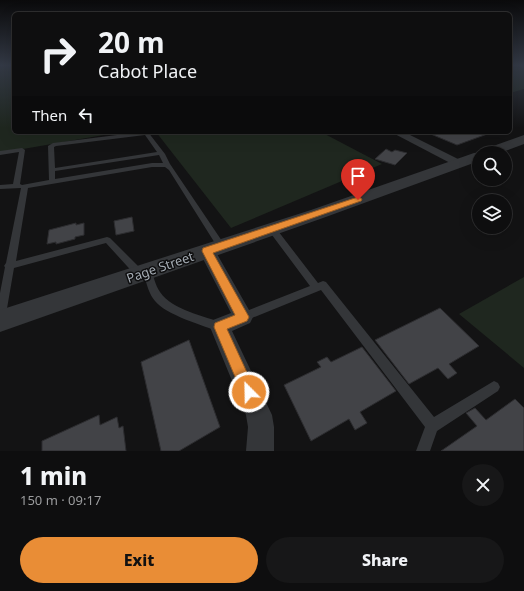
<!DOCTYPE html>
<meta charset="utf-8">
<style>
:root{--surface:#0e0e0f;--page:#171718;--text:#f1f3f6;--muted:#9b9c9e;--line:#2e2e2f;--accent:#e98d36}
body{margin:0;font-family:"Noto Sans",sans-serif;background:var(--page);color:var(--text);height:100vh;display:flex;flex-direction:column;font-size:15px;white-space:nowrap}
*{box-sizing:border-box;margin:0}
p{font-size:13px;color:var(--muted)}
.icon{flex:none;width:22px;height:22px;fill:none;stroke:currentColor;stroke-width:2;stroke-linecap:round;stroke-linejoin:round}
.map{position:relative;height:451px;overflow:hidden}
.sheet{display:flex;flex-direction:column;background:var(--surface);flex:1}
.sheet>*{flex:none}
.top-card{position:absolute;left:12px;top:12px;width:500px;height:122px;border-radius:6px;box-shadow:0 4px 16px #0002,0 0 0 1px var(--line);background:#0e0e0f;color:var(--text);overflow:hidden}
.fabs{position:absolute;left:472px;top:146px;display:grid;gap:8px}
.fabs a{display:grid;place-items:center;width:40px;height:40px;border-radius:50%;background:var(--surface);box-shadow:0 4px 16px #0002,0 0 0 1px var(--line);font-size:20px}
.pin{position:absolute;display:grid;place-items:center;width:34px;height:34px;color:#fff;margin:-41px -17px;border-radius:50% 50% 50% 0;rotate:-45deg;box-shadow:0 0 4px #0007}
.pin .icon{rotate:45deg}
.me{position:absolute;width:44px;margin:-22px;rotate:337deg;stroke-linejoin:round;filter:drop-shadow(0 0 3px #0008)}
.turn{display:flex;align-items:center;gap:14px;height:84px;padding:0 20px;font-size:18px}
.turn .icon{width:52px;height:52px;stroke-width:2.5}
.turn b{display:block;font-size:28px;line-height:34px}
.then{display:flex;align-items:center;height:38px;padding:0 20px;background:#0003;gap:8px;font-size:15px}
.round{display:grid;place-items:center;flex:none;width:42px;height:42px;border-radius:21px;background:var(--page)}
.overview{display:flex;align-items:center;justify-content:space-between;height:68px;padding:0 20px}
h1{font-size:24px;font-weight:800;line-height:30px}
.primary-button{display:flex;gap:8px;margin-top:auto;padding:8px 20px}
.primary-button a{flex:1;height:46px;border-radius:24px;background:var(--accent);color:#111;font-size:16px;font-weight:800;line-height:46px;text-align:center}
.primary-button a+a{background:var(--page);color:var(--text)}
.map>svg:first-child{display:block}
</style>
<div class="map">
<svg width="524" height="451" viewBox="0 0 524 451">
<rect width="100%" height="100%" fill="#131314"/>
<g fill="#1f271f">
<polygon points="0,65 14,65 14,132 121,132 0,153"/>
<polygon points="518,67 524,68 524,89 510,93 510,68 516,68"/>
<polygon points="156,132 321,132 382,164 231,228"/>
<polygon points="524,277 524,368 459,314"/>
</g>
<g fill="#424347" stroke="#2d2d30">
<polygon points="426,132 489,132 490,133 457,145"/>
<polygon points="386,149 392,152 395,150 407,153 395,165 375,159"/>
<polygon points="132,217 134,231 116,235 114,221"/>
<polygon points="76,223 76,225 84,223 84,235 75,237 75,239 56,244 56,242 47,244 49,230"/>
<polygon points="440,308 479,346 449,364 457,373 448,379 438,368 409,384 375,340"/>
<polygon points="189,340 220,427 179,451 161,451 141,362"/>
<polygon points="362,347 396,391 360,412 367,423 355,430 349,419 311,441 284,385 321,367 317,362 327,357 331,362"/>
<polygon points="515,399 524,408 524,451 441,451 477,426 466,413 475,408 486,420"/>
<polygon points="99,415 100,425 117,417 119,428 123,426 126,451 42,451 42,441"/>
</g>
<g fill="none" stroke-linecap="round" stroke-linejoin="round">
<g fill="#343639" fill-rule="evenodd">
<path d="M141 132H148L165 154 170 164 224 244 225 246 224 248H218L169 170 165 167H152L28 188 16 261 107 237 110 238 143 271 144 268 147 267 150 268C154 276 155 285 160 292 173 311 204 315 224 324L225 327 224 330 220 332C202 325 166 315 155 301 149 294 147 285 144 275L140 278 137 277 106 243 14 268 5 320 4 323 0 325V293L5 267 4 266 6 263 21 188 0 189V185L13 184 19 152 0 155V151L22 148 25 150 20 184 22 185 49 180 48 146 53 143ZM145 135 157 152 55 168 54 147 56 146ZM159 155 163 163H152L55 179V171Z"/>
<polygon points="272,226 275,227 318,283 323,281 326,282 434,417 494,381 498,383 500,387 498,391 437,431 430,451 416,451 425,427 321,290 247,320 243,322 239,320 238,317 239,314 310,286 269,231 268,229 269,227"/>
</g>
<g fill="#343639" fill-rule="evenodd">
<polygon points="515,65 524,65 524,68 516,66"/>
<polygon points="391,132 404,132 462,161 464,163 462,165 454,165"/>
<polygon points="207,245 213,247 253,317 250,323 232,331 272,415 274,427 274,451 246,451 248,427 246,415 210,327 213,320 231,313 199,251 201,247"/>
</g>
<polygon fill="#343639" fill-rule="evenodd" points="524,135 524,144 500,153 479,153 479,161 323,218 0,332 0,310 311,210 474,153 481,152 482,150"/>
</g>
<linearGradient id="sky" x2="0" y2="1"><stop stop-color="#0a0a0b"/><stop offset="0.51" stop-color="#333945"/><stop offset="1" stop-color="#333945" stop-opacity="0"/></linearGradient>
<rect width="524" height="128" fill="url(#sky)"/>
<polygon fill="#e98d36" stroke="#975c23" points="358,197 361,198 362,200 361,201 213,253 249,317 247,321 227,329 256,392 254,398 249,400 244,398 214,327 215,323 235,315 202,251 203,248"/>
<g text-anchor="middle" stroke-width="3" stroke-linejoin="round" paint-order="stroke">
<g font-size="13" fill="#a5acb4" stroke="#0e0e0f">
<text transform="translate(160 267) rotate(-19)" y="5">Page Street</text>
</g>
</g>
</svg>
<div class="fabs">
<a><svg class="icon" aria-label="search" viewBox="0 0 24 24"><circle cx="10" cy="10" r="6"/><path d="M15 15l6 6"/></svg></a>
<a><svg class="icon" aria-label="layers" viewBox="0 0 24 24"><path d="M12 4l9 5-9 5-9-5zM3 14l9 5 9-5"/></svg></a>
</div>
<div class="pin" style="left:358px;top:200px;background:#d93025"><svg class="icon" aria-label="arrive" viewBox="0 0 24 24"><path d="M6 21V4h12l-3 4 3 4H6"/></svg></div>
<svg class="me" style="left:249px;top:392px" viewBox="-20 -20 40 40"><circle r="17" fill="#e98d36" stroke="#fff" stroke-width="3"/><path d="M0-11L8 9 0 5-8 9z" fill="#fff"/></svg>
<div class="top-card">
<div class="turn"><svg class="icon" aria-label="right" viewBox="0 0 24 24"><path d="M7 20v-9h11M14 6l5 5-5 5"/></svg><div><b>20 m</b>Cabot Place</div></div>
<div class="then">Then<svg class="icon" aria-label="left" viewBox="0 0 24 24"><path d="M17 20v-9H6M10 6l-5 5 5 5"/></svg></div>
</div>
</div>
<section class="sheet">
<div class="overview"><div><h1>1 min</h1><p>150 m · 09:17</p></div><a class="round"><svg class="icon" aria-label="close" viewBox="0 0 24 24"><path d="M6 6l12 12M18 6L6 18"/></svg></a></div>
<div class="primary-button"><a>Exit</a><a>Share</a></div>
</section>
